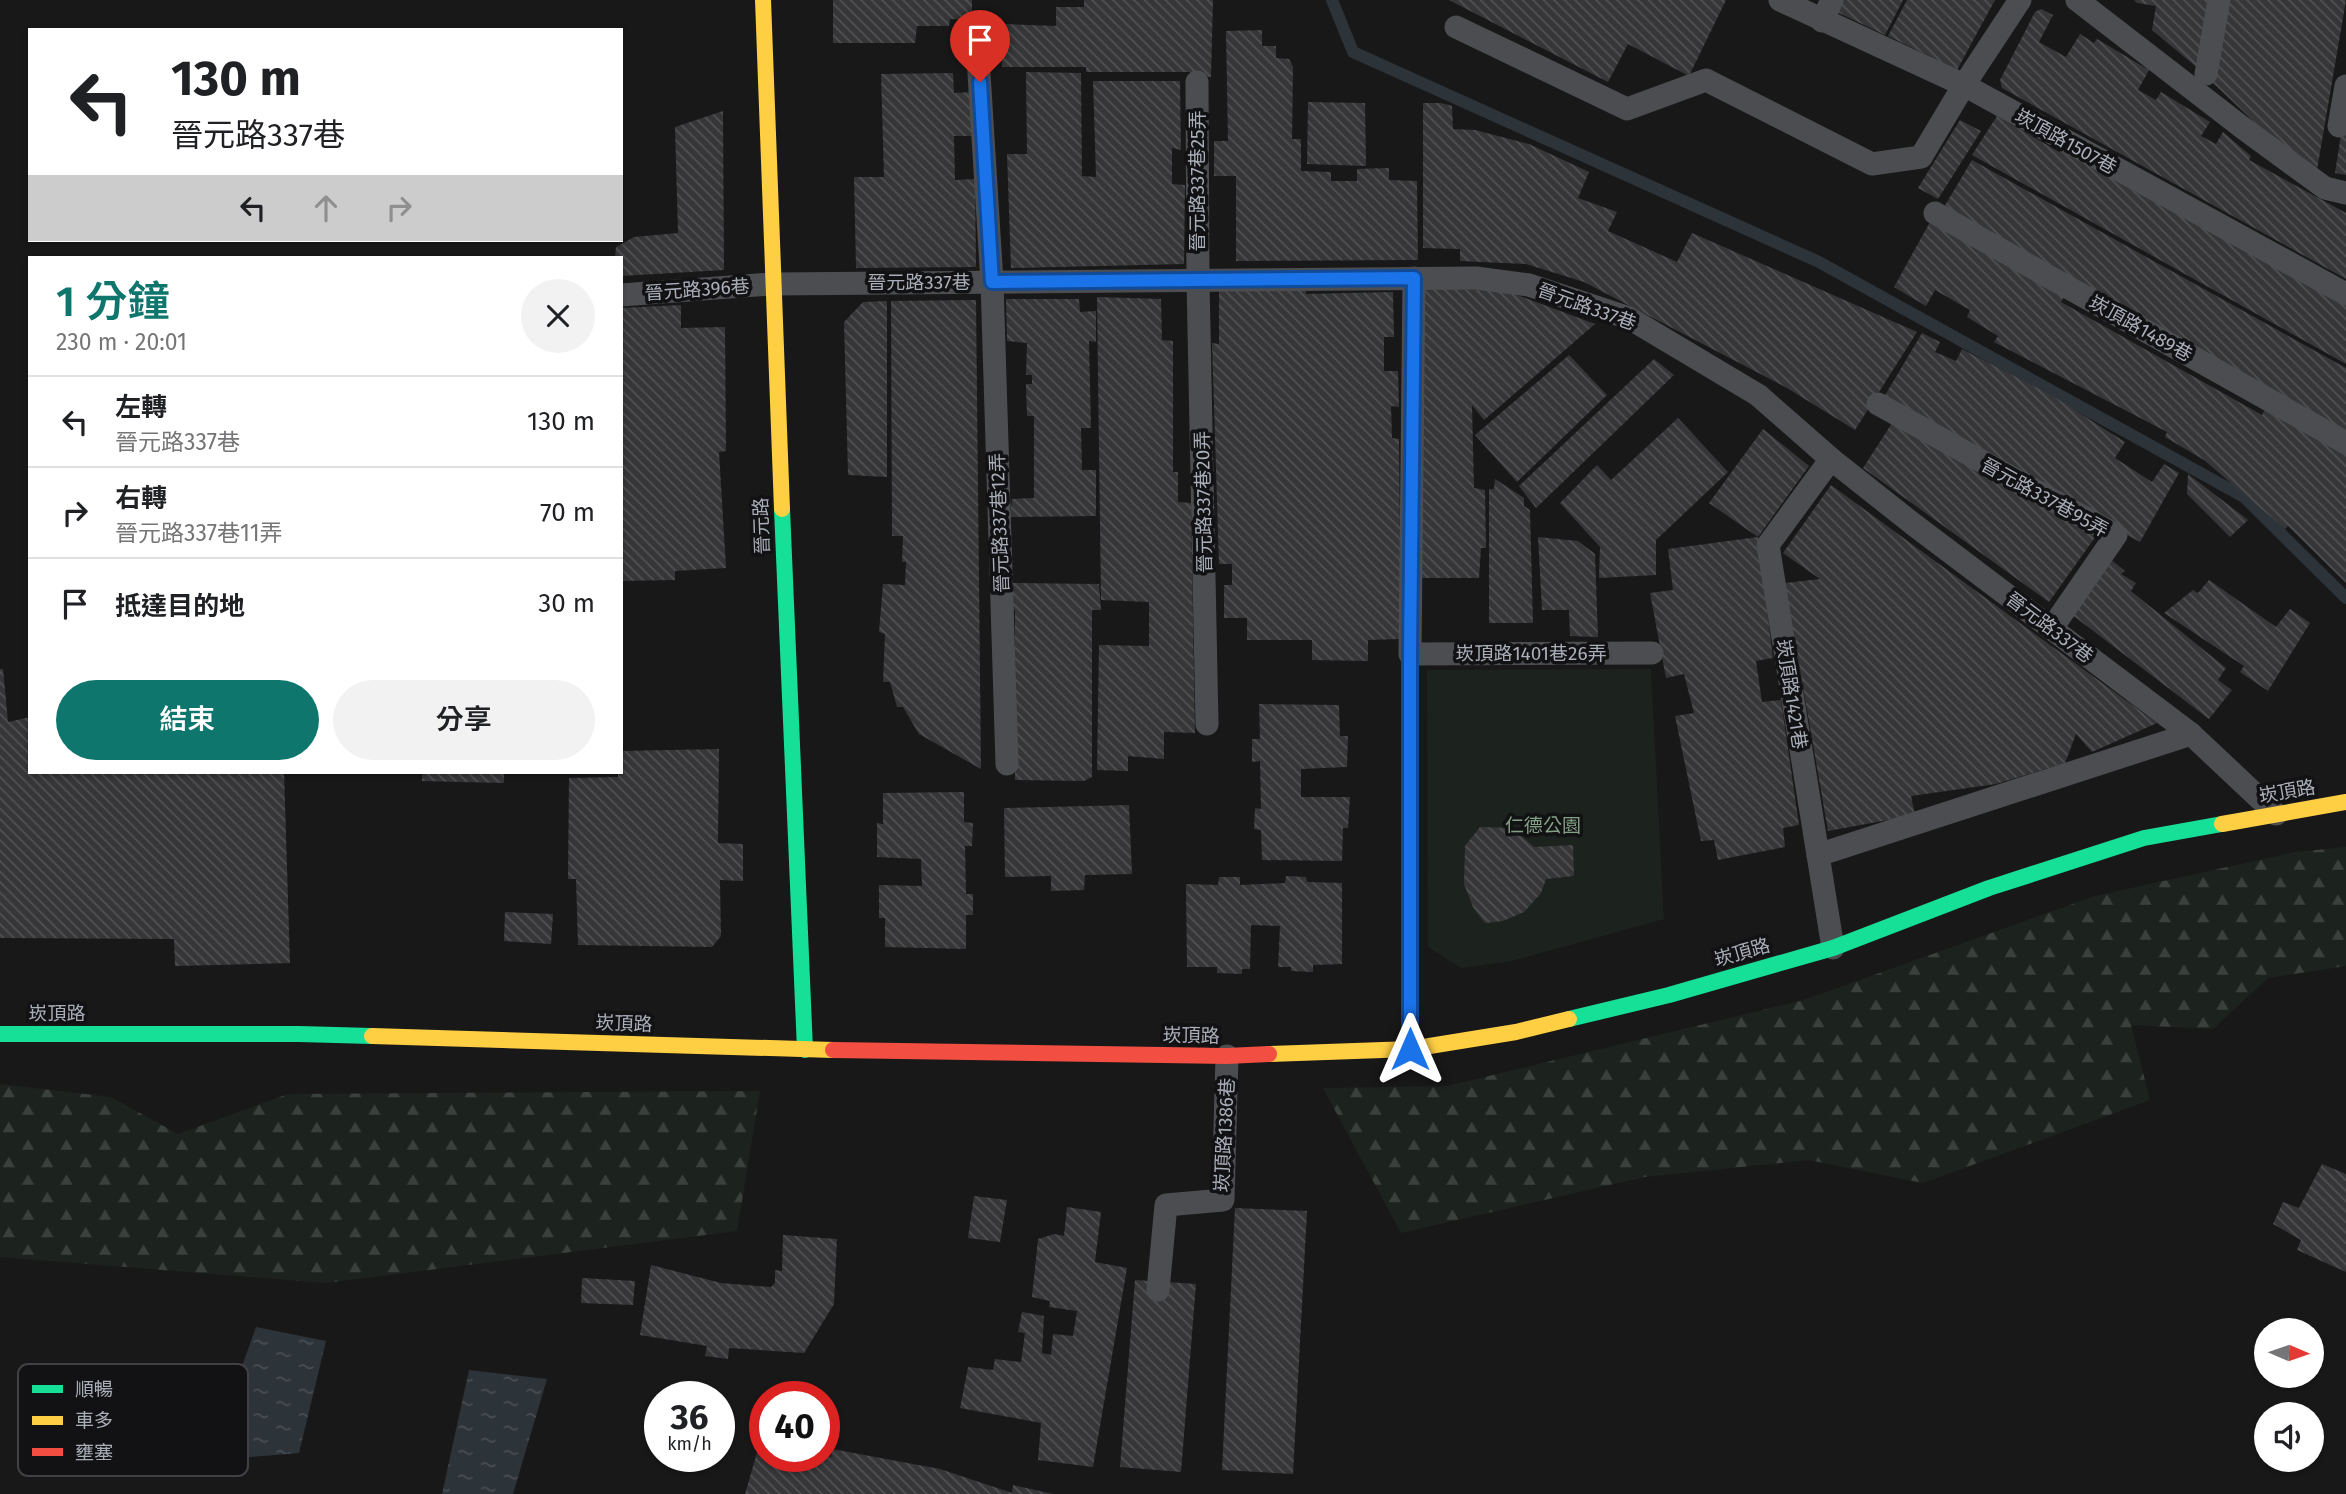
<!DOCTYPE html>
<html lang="zh-TW">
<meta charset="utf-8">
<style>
:root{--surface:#fff;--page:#f2f2f2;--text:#202124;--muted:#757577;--line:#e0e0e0;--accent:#0f766e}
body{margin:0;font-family:"Fira Sans","Noto Sans TC",sans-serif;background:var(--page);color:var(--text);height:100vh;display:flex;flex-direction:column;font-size:26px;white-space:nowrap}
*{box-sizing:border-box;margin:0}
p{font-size:23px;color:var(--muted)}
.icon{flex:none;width:38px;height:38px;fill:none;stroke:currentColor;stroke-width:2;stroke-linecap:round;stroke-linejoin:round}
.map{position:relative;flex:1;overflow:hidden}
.drawer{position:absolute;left:28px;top:256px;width:595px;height:518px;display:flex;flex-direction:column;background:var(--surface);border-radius:0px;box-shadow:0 2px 5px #0004}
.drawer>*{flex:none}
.banner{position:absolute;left:28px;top:28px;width:595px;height:214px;border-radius:0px;box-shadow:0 2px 5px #0004;background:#fff;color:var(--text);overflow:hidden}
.needle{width:46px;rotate:92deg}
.fabs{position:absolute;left:2254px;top:1318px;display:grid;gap:14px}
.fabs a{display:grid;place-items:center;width:70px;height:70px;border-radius:50%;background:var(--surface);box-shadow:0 2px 5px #0004;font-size:35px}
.speed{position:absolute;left:644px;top:1381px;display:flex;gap:14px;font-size:35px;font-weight:700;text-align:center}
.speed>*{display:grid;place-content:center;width:91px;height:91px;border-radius:50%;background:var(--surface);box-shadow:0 2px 5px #0004;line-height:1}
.speed small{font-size:18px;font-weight:400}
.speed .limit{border:10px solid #d22;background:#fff;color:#111}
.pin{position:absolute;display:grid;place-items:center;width:60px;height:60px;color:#fff;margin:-72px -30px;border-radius:50% 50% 50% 0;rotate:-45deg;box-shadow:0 0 7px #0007}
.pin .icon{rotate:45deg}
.me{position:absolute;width:77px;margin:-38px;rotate:0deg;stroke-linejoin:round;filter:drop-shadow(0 0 5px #0008)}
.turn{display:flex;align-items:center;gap:24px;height:147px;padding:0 28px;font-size:32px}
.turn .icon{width:91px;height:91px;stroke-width:2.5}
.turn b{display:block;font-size:49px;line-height:60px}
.lanes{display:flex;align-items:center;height:66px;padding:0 28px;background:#0003;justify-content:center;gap:35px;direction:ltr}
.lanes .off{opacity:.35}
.round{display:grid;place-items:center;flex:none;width:74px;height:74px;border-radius:37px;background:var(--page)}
.head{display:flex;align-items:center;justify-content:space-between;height:119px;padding:0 28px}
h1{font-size:42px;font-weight:600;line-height:52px;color:var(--accent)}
.button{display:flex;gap:14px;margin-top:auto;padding:14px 28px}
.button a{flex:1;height:80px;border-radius:42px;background:var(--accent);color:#fff;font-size:28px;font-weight:600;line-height:80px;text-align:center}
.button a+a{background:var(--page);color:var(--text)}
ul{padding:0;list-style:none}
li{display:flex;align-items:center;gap:21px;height:91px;padding:0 28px;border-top:2px solid var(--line)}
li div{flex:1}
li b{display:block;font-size:26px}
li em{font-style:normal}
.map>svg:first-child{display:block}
</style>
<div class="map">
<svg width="2346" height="1494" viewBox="0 0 2346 1494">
<defs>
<pattern id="forest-firs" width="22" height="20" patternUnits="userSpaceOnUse" patternTransform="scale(1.75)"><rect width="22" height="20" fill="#1c221d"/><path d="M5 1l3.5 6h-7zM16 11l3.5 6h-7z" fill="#3a403c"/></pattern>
<pattern id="water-ripples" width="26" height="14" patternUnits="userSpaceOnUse" patternTransform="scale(1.75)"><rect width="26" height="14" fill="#2c3339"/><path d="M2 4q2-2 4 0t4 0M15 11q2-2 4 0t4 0" fill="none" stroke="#484e54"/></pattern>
<pattern id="building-back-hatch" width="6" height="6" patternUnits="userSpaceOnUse" patternTransform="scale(1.75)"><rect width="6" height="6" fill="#363638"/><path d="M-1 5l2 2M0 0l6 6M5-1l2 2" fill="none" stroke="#505153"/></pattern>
</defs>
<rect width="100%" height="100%" fill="#181818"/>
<g fill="url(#forest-firs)">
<polygon points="2346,847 2346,966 2268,978 2213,1029 2131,1025 2150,1100 1923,1183 1809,1160 1645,1177 1401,1233 1323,1088 1447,1086 1804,1000 2095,896 2296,852"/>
<polygon points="0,1084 111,1097 178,1134 288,1094 760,1091 737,1231 326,1283 0,1257"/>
</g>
<polygon fill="#1c221d" points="1651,669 1664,919 1512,961 1461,968 1428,947 1427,670"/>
<g fill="url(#water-ripples)">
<polygon points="256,1327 326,1341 299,1453 239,1458 221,1425"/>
<polygon points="469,1370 547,1379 513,1494 442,1494"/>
</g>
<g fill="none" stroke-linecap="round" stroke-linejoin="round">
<polyline stroke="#2c3339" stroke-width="12" points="1332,0 1353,52 1819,262 2244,497 2346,598"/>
</g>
<g fill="url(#building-back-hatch)">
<polygon points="833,0 972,0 972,20 950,19 949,26 917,26 915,43 833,43"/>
<polygon points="1084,0 1213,0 1211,77 1190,76 1190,72 1086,72 1086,67 1002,67 1002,24 1056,26 1056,7 1084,7"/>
<polygon points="1449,0 1726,0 1689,76 1628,44 1608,82"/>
<polygon points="1843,0 1903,0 1885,35 1837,12"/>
<polygon points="1907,0 1995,0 1957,70 1888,36"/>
<polygon points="2134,0 2211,0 2200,70 2152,30 2156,6 2137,3"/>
<polygon points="2229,0 2346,0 2317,170 2266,133 2213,83"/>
<polygon points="2041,9 2053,15 2039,42 2066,57 2080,34 2094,43 2097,39 2149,70 2138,90 2156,100 2161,92 2210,122 2201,136 2216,144 2223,132 2251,156 2249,160 2346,213 2346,279 2002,88 2000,80 2035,12"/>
<polygon points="1262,30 1262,46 1276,46 1276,58 1289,59 1293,67 1292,139 1301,139 1301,171 1331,172 1331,181 1357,181 1357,169 1389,168 1389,180 1417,181 1418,260 1236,261 1236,176 1214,176 1214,141 1228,141 1226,31"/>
<polygon points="1026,72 1081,73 1082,176 1096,177 1093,81 1180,81 1181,150 1172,148 1172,184 1185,185 1184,264 1011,268 1007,154 1027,154"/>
<polygon points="953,73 954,93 973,92 974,136 954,136 955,180 975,179 976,267 856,268 854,177 884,177 881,74"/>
<polygon points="1308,102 1365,103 1366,166 1307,164"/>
<polygon points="1423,103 1441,103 1452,106 1453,129 1475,130 1529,144 1589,172 1578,198 1617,212 1608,231 1677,262 1692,233 1917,332 1855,430 1787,388 1584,282 1526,264 1460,261 1460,249 1423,248"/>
<polygon points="723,111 724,270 621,276 621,257 615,257 616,247 634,237 678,233 675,127"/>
<polygon points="1997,116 2059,152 2063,146 2346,301 2346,364 1972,155"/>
<polygon points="1960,120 1981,131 1938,199 1918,188"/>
<polygon points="2342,128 2346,130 2346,175 2335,173"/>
<polygon points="1972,160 2346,368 2346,434 1944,207"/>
<polygon points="1930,222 2064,297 2061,302 2262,415 2267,406 2346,451 2346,583 2288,526 2285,529 2204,460 2165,437 2167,432 1994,342 1998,336 1967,317 1970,310 1935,290 1926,306 1894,287"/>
<polygon points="1219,288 1306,288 1306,294 1393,292 1394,337 1384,337 1384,371 1398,371 1399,407 1391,406 1392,438 1399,439 1401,639 1368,640 1368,661 1312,660 1312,640 1247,640 1247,618 1224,618 1224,585 1232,585 1232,564 1219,564 1212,343 1219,344"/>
<polygon points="1420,288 1507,291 1595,324 1484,420 1472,405 1474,488 1485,490 1486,548 1481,548 1479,578 1418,578"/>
<polygon points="1097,297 1161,299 1162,340 1173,341 1173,472 1178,472 1178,502 1191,503 1195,733 1164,732 1164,759 1128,756 1128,771 1097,770 1099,645 1149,646 1149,602 1101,600"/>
<polygon points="1006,299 1079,299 1080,312 1096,311 1096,342 1089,341 1091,428 1081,428 1082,470 1096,470 1096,516 1010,517 1012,499 1034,498 1034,416 1027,416 1026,384 1032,384 1032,375 1026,375 1027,343 1007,341"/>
<polygon points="976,300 981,769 919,734 903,707 897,707 890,682 883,682 885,634 879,632 883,584 905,585 906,562 902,562 903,536 892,536 891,301"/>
<polygon points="887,301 887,477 848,475 844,322 863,302"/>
<polygon points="681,305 681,328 725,327 726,451 719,452 726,568 675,571 675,580 621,581 621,308"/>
<polygon points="1922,333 1940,342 1935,352 1956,361 1962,349 2051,395 2125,442 2115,458 2152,482 2164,464 2179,473 2140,542 1881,402"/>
<polygon points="1569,355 1607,395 1517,482 1475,435"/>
<polygon points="1654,359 1674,375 1536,508 1519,486"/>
<polygon points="1678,418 1728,472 1656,540 1656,575 1599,578 1600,547 1560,503 1597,465 1611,480"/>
<polygon points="1894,420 2101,529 2049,602 1863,468"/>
<polygon points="1763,429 1809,466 1758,537 1709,503"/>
<polygon points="2188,474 2248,520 2230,537 2187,494"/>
<polygon points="1495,479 1524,498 1524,506 1530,510 1533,623 1489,623 1489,489 1494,489"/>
<polygon points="1831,485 2157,723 2092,752 2076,734 2065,763 1996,784 1911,796 1915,815 1828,831 1785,583 1820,579 1783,553"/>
<polygon points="1538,537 1578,541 1595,554 1598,637 1570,636 1569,610 1542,610"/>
<polygon points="1758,537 1773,658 1756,661 1762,702 1781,700 1799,825 1783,828 1785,847 1718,860 1714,840 1701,841 1675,716 1694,713 1684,674 1666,678 1650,593 1673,590 1668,549"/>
<polygon points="2110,559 2125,571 2121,574 2136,583 2131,591 2226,668 2218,680 2232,690 2209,719 2071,614"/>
<polygon points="2209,580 2276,627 2290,609 2310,623 2268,691 2240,672 2244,666 2164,613 2193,590 2198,593"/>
<polygon points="1010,583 1099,584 1101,610 1092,610 1092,777 1084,781 1015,780 1015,610 1009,611"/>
<polygon points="0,669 3,669 8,722 30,717 30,772 284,772 290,963 175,966 174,939 0,938"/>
<polygon points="1259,704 1339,705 1340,736 1348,736 1347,767 1301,769 1301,797 1350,797 1348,828 1343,828 1342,861 1262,860 1261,830 1254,829 1255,808 1261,809 1260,761 1252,762 1252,739 1260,739"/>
<polygon points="719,749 718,843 743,844 743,881 720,880 721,936 712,947 578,945 576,879 568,879 569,778 618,777 618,772 621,772 621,751"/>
<polygon points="422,772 504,772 504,783 422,781"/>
<polygon points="964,792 964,822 973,823 972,846 965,846 966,894 973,894 973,915 966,915 966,949 885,947 885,918 879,918 879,885 922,886 921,859 877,857 877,823 883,824 883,793"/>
<polygon points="1129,805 1132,874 1085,875 1084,890 1051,891 1051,876 1005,877 1004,808"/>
<polygon points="1480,827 1512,828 1534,847 1573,845 1574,876 1546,879 1541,893 1524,912 1503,921 1485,923 1473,907 1464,884 1465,846"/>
<polygon points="1286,876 1306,877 1307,882 1342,883 1342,964 1313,965 1313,972 1291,971 1291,967 1278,967 1280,926 1251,925 1250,969 1242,969 1242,974 1217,973 1217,967 1187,967 1186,884 1218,885 1219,877 1240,877 1240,885 1285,883"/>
<polygon points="505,912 553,914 551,944 504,941"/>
<polygon points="2322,1164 2346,1174 2346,1272 2297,1250 2301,1240 2273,1224 2283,1202 2299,1208"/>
<polygon points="974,1196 1007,1200 1000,1242 968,1238"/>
<polygon points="1067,1207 1101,1212 1095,1262 1127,1268 1093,1467 1038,1460 1041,1423 960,1408 968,1367 993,1370 995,1359 1021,1362 1025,1333 1018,1332 1022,1312 1044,1316 1042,1353 1051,1355 1053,1334 1073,1336 1077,1311 1049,1307 1050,1301 1032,1297 1038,1239 1054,1234 1064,1236"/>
<polygon points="1235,1208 1307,1211 1293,1474 1222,1470"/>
<polygon points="783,1235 837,1239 834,1304 804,1353 729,1348 728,1359 705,1356 707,1346 640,1335 651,1265 721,1283 771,1287 775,1283 775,1270 782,1271"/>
<polygon points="582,1278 635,1281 633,1305 581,1303"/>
<polygon points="1135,1280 1196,1284 1181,1472 1120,1467"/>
<polygon points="764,1428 765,1456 824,1455 831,1457 832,1449 940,1469 1012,1493 1013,1485 1053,1494 745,1494"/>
</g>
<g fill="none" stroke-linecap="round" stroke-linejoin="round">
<g stroke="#4c4d51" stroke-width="23">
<polyline points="1780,0 1964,85 2346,294"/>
<polyline points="2077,0 2243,128 2325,188 2346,193"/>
<polyline points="1822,21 1832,0"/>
<polyline points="1456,27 1627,109 1706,80 1872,164 1921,157 1964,85 2020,0"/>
<polyline points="978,57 992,282 1007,764"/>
<polyline points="2206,74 2219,0"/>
<polyline points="1197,82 1198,280 1207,724"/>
<polyline points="2339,126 2346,86"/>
<polyline points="1935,213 2346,443"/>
<polyline points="1414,278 1410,654 1652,653"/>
<polyline points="621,295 772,284 1476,278 1529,285 1629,318 1758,395 1831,459 1913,524 2191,734 2276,814"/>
<polyline points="1878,404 2116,535 2052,628"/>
<polyline points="1831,459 1768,545 1833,948"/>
<polyline points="1818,855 2191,734"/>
<polyline points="1158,1290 1166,1205 1223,1200 1227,1056"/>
</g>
<g stroke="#16e098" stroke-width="16">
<polyline points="782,509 805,1050"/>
<polyline points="1569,1019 1669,995 1833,948 1989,888 2144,838 2222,824"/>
<polyline points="0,1034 299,1034 372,1036"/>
</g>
<g stroke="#ffcf43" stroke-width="16">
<polyline points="763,0 782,509"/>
<polyline points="1410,654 1411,1049"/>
<polyline points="2222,824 2346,802"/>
<polyline points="372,1036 833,1050"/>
<polyline points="1269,1054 1411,1049 1516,1032 1569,1019"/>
</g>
<polyline stroke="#f24e42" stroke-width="16" points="833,1050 1227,1056 1269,1054"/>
</g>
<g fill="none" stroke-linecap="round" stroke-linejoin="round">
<g stroke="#114b97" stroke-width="18">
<polyline id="route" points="980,82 992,282 1414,278 1410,654 1410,1049"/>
</g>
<use href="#route" stroke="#1a73e8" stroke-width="12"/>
</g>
<g text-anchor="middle" stroke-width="7" stroke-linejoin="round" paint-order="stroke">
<g font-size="19" fill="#aaaeb8" stroke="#121214">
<text transform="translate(2066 141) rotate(29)" y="7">崁頂路1507巷</text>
<text transform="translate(1197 181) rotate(-90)" y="7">晉元路337巷25弄</text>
<text x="919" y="289">晉元路337巷</text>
<text transform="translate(697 289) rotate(-4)" y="7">晉元路396巷</text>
<text transform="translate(1587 306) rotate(20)" y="7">晉元路337巷</text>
<text transform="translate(2141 328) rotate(29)" y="7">崁頂路1489巷</text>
<text transform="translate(2045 497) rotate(29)" y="7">晉元路337巷95弄</text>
<text transform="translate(1203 502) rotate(-91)" y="7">晉元路337巷20弄</text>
<text transform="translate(999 523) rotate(-92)" y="7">晉元路337巷12弄</text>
<text transform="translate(761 526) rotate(-92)" y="7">晉元路</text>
<text transform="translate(2050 627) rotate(37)" y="7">晉元路337巷</text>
<text x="1531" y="660">崁頂路1401巷26弄</text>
<text transform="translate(1792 694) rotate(81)" y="7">崁頂路1421巷</text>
<text transform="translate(2287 791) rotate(-10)" y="7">崁頂路</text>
<text transform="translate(1742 952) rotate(-16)" y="7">崁頂路</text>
<text x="57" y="1020">崁頂路</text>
<text transform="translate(624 1023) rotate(2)" y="7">崁頂路</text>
<text transform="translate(1191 1035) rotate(1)" y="7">崁頂路</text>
<text transform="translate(1224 1135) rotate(-87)" y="7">崁頂路1386巷</text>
</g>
<g font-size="19" fill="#83a185" stroke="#121214">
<text x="1543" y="832">仁德公園</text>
</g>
</g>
<rect x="18" y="1364" width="230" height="112" rx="10" fill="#121214" stroke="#404145" stroke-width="2"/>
<rect x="32" y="1385" width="31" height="8" fill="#16e098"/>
<rect x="32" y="1416" width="31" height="9" fill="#ffcf43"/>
<rect x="32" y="1448" width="31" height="8" fill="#f24e42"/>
<g font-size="19" fill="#aaaeb8">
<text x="75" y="1396">順暢</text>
<text x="75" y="1427">車多</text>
<text x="75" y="1459">壅塞</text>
</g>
</svg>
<div class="fabs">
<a><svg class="needle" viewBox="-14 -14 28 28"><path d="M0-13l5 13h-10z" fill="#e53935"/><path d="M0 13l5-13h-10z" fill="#757577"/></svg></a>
<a><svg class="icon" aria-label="sound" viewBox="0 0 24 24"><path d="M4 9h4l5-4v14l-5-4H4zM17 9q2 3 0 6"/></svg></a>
</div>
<div class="speed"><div>36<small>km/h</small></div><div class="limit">40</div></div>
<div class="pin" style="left:980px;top:82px;background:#d93025"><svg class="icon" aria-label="arrive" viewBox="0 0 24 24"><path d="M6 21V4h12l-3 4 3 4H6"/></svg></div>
<svg class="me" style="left:1410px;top:1049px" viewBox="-20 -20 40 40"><path d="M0-17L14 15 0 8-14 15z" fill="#1a73e8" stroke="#fff" stroke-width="4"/></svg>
<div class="banner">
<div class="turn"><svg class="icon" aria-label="left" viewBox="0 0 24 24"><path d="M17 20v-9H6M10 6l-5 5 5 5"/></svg><div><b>130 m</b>晉元路337巷</div></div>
<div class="lanes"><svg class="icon" aria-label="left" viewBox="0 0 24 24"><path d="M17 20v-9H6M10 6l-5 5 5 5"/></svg><svg class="icon off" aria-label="ahead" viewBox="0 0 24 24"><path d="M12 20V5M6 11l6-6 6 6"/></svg><svg class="icon off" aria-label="right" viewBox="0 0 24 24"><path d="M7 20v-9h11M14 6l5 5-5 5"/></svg></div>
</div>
<section class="drawer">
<div class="head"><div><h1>1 分鐘</h1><p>230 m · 20:01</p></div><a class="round"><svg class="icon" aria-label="close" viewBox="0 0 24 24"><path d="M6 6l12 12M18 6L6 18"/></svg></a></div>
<ul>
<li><svg class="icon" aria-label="left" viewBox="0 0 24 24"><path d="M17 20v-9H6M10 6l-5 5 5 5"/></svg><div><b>左轉</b><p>晉元路337巷</p></div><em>130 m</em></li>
<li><svg class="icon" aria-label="right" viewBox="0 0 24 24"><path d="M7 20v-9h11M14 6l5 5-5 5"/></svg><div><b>右轉</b><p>晉元路337巷11弄</p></div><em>70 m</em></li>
<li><svg class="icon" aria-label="arrive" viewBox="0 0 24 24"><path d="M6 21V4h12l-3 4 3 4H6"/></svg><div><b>抵達目的地</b></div><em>30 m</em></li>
</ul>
<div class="button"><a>結束</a><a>分享</a></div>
</section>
</div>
